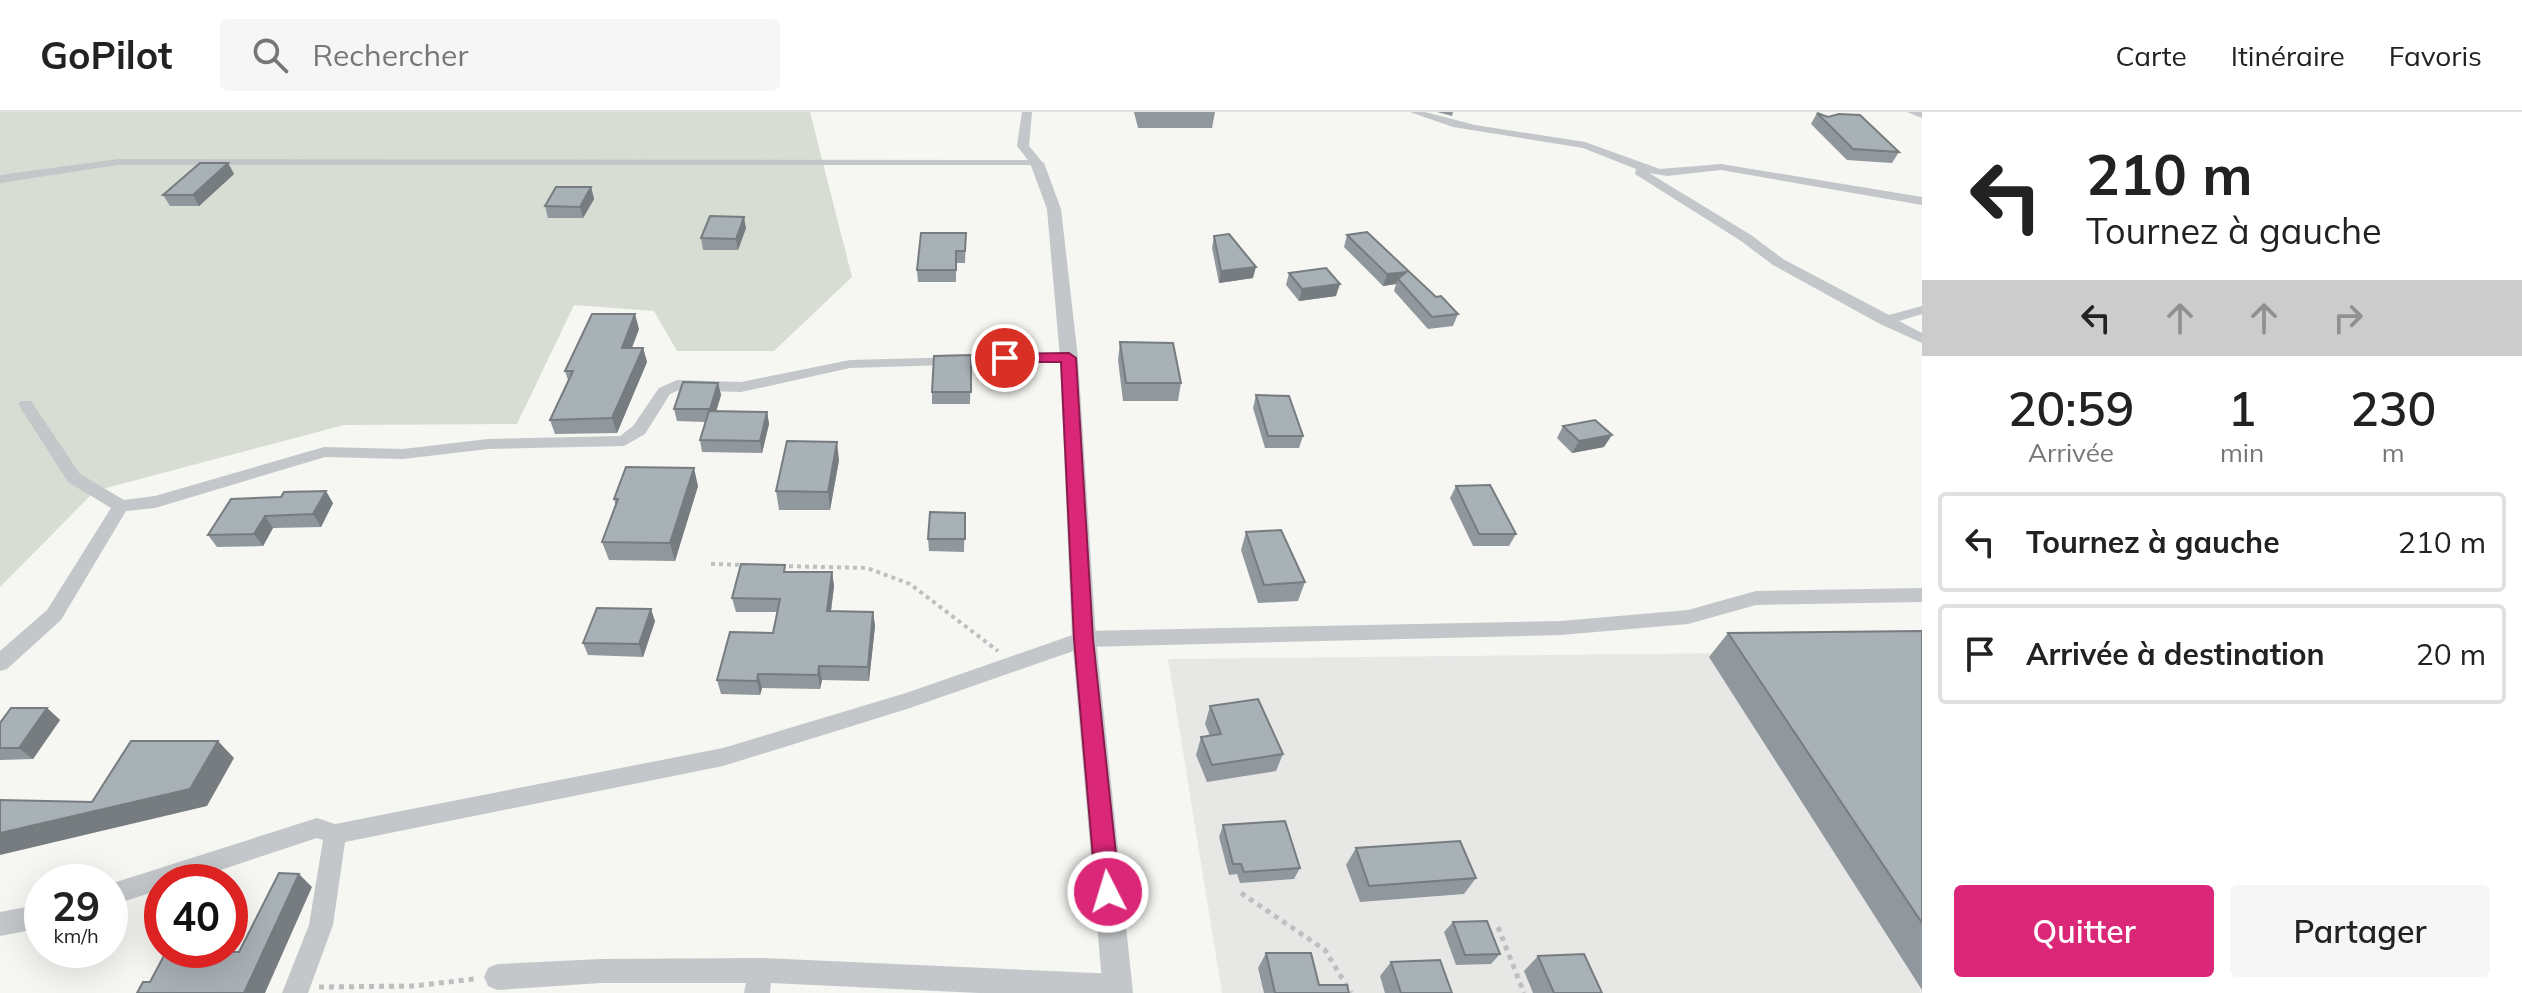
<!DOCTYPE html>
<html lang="fr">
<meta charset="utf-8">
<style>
:root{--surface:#fff;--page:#f6f6f6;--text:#222;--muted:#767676;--line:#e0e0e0;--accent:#db2777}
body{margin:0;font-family:Mulish,sans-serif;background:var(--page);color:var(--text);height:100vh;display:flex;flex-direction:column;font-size:30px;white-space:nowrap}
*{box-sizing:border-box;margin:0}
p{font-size:26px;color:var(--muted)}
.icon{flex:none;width:44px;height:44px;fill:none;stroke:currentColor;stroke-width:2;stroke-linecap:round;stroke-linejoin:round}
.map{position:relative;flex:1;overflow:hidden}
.drawer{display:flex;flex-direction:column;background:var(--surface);width:600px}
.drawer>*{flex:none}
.hud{background:#fff;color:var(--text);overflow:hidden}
.speed{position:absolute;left:24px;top:752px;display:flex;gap:16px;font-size:40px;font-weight:700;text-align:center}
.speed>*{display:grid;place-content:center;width:104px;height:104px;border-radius:50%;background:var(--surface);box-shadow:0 8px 32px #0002;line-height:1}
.speed small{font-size:20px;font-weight:400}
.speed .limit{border:12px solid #d22;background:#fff;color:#111}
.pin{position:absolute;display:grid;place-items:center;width:68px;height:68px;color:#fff;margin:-34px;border:4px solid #fff;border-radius:50%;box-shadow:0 2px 8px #0007}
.me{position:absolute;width:88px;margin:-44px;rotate:355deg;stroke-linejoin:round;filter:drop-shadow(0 0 6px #0008)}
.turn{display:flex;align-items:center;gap:28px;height:168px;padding:0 32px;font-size:36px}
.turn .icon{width:104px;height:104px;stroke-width:2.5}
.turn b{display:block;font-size:56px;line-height:68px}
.lanes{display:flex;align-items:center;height:76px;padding:0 32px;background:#0003;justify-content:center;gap:40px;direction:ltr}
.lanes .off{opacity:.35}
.eta{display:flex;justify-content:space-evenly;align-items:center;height:136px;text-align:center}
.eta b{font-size:48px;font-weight:600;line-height:56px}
.action{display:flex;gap:16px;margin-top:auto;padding:16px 32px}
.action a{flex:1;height:92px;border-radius:8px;background:var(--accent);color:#fff;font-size:32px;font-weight:600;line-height:92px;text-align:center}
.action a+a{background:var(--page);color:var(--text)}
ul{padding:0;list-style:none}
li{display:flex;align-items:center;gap:24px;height:100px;margin:0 16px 12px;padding:0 16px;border:4px solid var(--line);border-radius:8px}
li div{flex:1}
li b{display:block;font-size:30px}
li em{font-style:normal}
header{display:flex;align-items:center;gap:48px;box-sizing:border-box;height:112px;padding:0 40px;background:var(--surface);border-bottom:2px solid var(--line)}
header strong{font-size:38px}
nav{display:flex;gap:44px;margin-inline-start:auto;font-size:28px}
.search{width:560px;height:72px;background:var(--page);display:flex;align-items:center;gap:20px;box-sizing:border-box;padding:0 28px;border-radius:8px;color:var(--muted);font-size:30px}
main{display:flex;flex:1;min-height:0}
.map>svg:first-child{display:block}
</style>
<header>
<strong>GoPilot</strong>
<div class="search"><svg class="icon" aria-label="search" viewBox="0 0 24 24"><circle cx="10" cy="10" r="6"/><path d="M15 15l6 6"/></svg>Rechercher</div>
<nav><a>Carte</a><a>Itinéraire</a><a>Favoris</a></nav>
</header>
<main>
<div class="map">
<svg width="1922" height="881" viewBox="0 0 1922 881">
<rect width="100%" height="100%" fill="#f6f6f2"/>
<polygon fill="#e7e8e6" points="1922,539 1922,881 1222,881 1168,547"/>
<polygon fill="#d7ddd3" points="0,0 810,0 852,165 774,239 677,239 654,199 574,193 517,312 344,313 95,379 0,475"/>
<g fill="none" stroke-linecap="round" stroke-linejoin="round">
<g stroke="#bdbfc1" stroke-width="4" stroke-dasharray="4 4" stroke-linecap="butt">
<polyline points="711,452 744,453"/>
<polyline points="781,454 867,456 910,472 998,539"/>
</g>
<g stroke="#bdbfc1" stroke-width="5" stroke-dasharray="5 5" stroke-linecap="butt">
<polyline points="1241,781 1325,838 1351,881"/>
<polyline points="1498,815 1524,881"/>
<polyline points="319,875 414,874 474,867"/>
</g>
<g fill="#c3c7ca" fill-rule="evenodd">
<polygon points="1022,0 1032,0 1029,34 1043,51 1041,53 118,53 0,71 0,63 118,47 1028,48 1017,34"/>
<polygon points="1410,0 1425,0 1475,13 1585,30 1660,57 1721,52 1922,85 1922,93 1721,58 1667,64 1649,61 1751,123 1783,147 1889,203 1922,194 1922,202 1899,209 1922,221 1922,231 1880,212 1773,153 1741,129 1635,62 1636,57 1583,36 1453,15"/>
<polygon points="1907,0 1922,0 1922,6"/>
<polygon points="1069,242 1076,246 1074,249 850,256 741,280 679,278 670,282 645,322 624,334 488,337 403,347 325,345 155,396 126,399 61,508 7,557 0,559 0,539 47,498 111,396 68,370 18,292 21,289 31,289 80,362 124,388 155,384 324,335 403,337 488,327 620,324 633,314 659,276 677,268 741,270 850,248"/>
<polygon points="1922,476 1922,490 1756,493 1688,512 1561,523 1085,535 907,597 723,654 345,730 333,813 308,881 282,881 309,813 323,728 317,726 184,770 162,770 162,777 110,794 110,772 317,706 335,712 723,636 906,581 1084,519 1561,509 1688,498 1756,479"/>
<polygon points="42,792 42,816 0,824 0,800"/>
<polygon points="760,846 1117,862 1126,866 1130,875 1127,881 979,881 771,871 770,881 744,881 746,871 601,871 497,878 488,874 484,865 488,856 497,852 601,847"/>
</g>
<polygon fill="#c3c7ca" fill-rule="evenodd" points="1037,47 1044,51 1061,97 1078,246 1096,527 1133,881 1103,881 1072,527 1060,246 1047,97 1030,51"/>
</g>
<g fill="#90989d">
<polygon points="1134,0 1215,0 1212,16 1138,16"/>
<polygon points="1437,0 1453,0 1452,4"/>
<polygon points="1817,1 1828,5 1899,40 1892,51 1847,48 1811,12"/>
<polygon points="228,51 234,62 199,94 170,94 163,83"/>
<polygon points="591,75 594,87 583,106 548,106 545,94"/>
<polygon points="746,116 738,138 703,138 701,126"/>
<polygon points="966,121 965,151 956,151 956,170 918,170 917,158"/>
<polygon points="1347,123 1436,185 1458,202 1453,214 1428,217 1394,179 1396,172 1383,174 1344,135"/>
<polygon points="1214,124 1253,166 1219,171 1212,136"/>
<polygon points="1289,161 1336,184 1299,189 1286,173"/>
<polygon points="639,217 632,236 643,236 647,250 617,321 555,322 550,308 568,268 565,259"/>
<polygon points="1120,230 1181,271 1178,289 1123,289 1118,248"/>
<polygon points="971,243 970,292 932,292 932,280"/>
<polygon points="718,271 721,283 716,299 767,300 769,312 762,341 702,340 700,328 705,310 677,309 674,297"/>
<polygon points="1256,283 1303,324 1299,336 1265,336 1253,296"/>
<polygon points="1563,314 1604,335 1572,341 1557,326"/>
<polygon points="839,348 830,398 779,398 776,379"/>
<polygon points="698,374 675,449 609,448 602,430 616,394 614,387"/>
<polygon points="1456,374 1516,422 1509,434 1473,434 1450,386"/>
<polygon points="231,387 333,391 321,415 273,416 263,434 217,435 208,423"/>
<polygon points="965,401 964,440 929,439 928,427"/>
<polygon points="1246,420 1305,470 1298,489 1258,491 1241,438"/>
<polygon points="786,460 832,460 834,474 831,499 873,500 875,514 869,569 822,568 820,577 762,576 760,583 721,582 717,568 773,521 777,500 736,500 732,486"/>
<polygon points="655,509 643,545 588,543 583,531"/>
<polygon points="1922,519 1922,878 1709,545 1728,521"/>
<polygon points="1210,594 1283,642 1276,659 1207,670 1196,643 1201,625 1210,624 1205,612"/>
<polygon points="47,596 60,608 33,647 0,648 0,611"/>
<polygon points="1223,713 1300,756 1294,767 1240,771 1237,762 1229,763 1219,725"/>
<polygon points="1356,736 1476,766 1464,782 1360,790 1346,753"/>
<polygon points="1453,810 1500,842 1491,852 1456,853 1444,820"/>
<polygon points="1266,841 1319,873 1349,881 1264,881 1258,856"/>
<polygon points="1538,844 1602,881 1533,881 1524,859"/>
<polygon points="1391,850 1452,881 1385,881 1380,864"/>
</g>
<g fill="#767c7f">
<polygon points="228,51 234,62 199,94 193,83"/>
<polygon points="591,75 594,87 583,106 580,95"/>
<polygon points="744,105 746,116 738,138 736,127"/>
<polygon points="1256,155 1253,166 1219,171 1221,159"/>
<polygon points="1406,160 1398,167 1396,172 1383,174 1387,162"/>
<polygon points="1340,172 1336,184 1299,189 1302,177"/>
<polygon points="635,202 639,217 626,250 622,236"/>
<polygon points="643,236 647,250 617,321 612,306"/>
<polygon points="718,271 721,283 713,310 710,297"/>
<polygon points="767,300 769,312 762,341 760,329"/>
<polygon points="1612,323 1604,335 1572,341 1579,329"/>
<polygon points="837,330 839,348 830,398 828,380"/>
<polygon points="694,356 698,374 675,449 670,431"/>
<polygon points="326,379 333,391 321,415 313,402"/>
<polygon points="265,404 273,416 263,434 254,422"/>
<polygon points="832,460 834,474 829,513 827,499"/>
<polygon points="651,497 655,509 643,545 639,532"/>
<polygon points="873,500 875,514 869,569 868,555"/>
<polygon points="819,554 822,568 820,577 818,563"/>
<polygon points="758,562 762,576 760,583 757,569"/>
<polygon points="47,596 60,608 33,647 19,636"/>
<polygon points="218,629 234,646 207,694 0,743 0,721 190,677"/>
<polygon points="299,762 312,775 265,881 244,881"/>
<polygon points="230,786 240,795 230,815"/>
<polygon points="195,838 218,838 211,853 194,840"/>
</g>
<g fill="#a8b1b6" stroke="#767c7f" stroke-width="2">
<polygon points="1817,1 1828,5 1839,2 1860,3 1899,40 1853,37"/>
<polygon points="200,51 228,51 193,83 163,83"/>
<polygon points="556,75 591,75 580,95 545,94"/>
<polygon points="710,104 744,105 736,127 701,126"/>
<polygon points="1367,120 1436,185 1441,184 1458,202 1432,205 1398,167 1406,160 1387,162 1347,123"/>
<polygon points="921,121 966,121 965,139 956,139 956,158 917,158"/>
<polygon points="1229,122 1256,155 1221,159 1214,124"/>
<polygon points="1326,156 1340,172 1302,177 1289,161"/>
<polygon points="592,202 635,202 622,236 643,236 612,306 550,308 573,259 565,259"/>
<polygon points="1120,230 1173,231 1181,271 1126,271"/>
<polygon points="971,243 971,280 932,280 934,244"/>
<polygon points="683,270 718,271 710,297 674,297"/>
<polygon points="1256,283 1289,284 1303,324 1268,324"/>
<polygon points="709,299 767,300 760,329 700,328"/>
<polygon points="1595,308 1612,323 1579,329 1563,314"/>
<polygon points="787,329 837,330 828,380 776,379"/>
<polygon points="626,355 694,356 670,431 602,430 618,387 614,387"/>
<polygon points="1490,373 1516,422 1479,422 1456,374"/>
<polygon points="326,379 313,402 265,404 254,422 208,423 231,387 281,385 284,380"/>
<polygon points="930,400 965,401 965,427 928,427"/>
<polygon points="1281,418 1305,470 1264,473 1246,420"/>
<polygon points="741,452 785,453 784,460 832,460 827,499 873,500 868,555 819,554 818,563 758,562 757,569 717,568 730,520 773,521 780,487 732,486"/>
<polygon points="597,496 651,497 639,532 583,531"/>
<polygon points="1922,519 1922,811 1728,521"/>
<polygon points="1258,587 1283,642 1212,653 1201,625 1221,622 1210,594"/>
<polygon points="11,596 47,596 19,636 0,636 0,611"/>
<polygon points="131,629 218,629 190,677 0,721 0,688 92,690"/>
<polygon points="1285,709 1300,756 1244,760 1241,752 1233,752 1223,713"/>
<polygon points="1460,729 1476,766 1369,774 1356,736"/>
<polygon points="279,761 299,762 244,881 137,881 143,870 150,870 167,838 239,840"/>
<polygon points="1487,809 1500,842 1465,843 1453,810"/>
<polygon points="1266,841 1311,841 1319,873 1347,873 1349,881 1275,881"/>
<polygon points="1584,842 1602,881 1554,881 1538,844"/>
<polygon points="1440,848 1452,881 1401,881 1391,850"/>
</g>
<polygon fill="#db2777" stroke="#8e194d" stroke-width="2" points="1069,241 1076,246 1093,527 1120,780 1116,788 1108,791 1100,788 1096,780 1074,527 1061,250 1005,250 998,246 1005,242"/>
</svg>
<div class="speed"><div>29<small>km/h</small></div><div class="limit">40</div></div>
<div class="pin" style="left:1005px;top:246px;background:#d93025"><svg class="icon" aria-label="arrive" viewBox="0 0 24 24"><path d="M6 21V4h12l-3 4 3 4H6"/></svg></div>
<svg class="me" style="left:1108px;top:780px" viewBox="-20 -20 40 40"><circle r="17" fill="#db2777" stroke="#fff" stroke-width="3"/><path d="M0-11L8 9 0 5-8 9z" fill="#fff"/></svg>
</div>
<section class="drawer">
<div class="hud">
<div class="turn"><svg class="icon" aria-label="left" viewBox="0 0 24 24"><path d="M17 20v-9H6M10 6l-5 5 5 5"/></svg><div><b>210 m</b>Tournez à gauche</div></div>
<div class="lanes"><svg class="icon" aria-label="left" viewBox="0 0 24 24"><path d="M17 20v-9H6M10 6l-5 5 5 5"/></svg><svg class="icon off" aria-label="ahead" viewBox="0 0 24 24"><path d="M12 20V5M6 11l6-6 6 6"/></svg><svg class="icon off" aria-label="ahead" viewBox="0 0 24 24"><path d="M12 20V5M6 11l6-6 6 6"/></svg><svg class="icon off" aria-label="right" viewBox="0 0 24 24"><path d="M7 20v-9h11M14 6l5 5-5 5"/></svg></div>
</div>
<div class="eta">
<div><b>20:59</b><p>Arrivée</p></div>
<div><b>1</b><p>min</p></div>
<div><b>230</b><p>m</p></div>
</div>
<ul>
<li><svg class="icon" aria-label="left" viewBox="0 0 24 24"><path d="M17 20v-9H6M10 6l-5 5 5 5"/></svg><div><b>Tournez à gauche</b></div><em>210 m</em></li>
<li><svg class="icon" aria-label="arrive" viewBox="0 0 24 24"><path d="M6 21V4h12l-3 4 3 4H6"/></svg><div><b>Arrivée à destination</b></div><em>20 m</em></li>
</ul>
<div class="action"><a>Quitter</a><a>Partager</a></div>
</section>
</main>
